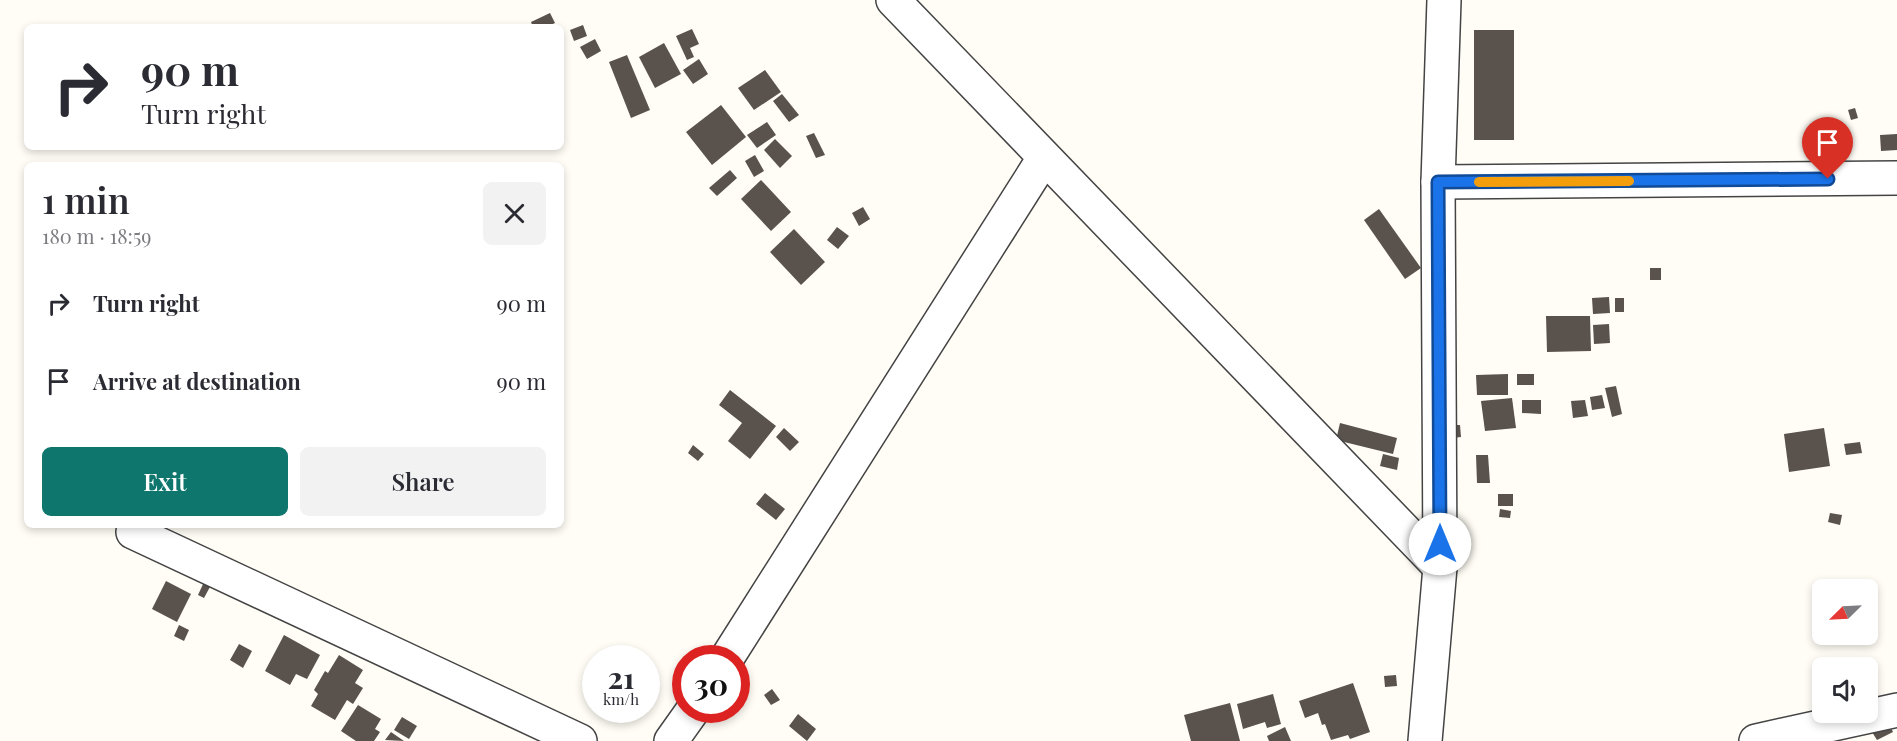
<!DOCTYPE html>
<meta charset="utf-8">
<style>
:root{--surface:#fff;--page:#f2f2f3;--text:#2b2b33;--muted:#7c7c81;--accent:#0f766e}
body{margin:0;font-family:"Playfair Display",serif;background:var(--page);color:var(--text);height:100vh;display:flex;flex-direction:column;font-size:22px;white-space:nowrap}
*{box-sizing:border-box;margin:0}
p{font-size:20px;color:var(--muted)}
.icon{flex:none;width:33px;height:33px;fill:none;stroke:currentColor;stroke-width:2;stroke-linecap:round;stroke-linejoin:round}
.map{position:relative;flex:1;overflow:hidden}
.sheet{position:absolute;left:24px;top:162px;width:540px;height:366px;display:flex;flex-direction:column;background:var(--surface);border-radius:9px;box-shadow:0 3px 9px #0003}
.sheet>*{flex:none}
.guide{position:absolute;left:24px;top:24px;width:540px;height:126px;border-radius:9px;box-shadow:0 3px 9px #0003;background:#fff;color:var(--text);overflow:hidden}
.needle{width:39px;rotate:246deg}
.fabs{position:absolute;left:1812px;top:579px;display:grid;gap:12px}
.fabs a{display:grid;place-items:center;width:66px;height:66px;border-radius:9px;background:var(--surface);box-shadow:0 3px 9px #0003;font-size:30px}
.speed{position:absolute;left:582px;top:645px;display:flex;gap:12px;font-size:30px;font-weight:700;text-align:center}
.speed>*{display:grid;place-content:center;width:78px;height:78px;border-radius:50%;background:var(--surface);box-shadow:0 3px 9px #0003;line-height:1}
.speed small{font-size:15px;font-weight:400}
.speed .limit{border:9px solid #d22;background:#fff;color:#111}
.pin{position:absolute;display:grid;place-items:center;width:51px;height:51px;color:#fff;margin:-62px -26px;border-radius:50% 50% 50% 0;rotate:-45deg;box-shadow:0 0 6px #0007}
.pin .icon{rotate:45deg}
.me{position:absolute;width:66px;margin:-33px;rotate:0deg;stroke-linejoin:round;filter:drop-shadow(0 0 4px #0008)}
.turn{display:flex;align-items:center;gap:21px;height:126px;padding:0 18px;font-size:27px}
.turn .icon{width:78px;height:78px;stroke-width:2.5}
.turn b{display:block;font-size:42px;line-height:51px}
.round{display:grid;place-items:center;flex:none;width:63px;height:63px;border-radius:9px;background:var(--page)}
.overview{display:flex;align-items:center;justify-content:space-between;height:102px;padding:0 18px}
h1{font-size:36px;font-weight:600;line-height:45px}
.button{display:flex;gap:12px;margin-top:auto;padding:12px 18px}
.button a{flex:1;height:69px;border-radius:9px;background:var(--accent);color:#fff;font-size:24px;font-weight:600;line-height:69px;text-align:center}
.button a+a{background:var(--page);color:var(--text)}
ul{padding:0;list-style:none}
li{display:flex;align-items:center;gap:18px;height:78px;padding:0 18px}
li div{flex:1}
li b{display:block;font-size:22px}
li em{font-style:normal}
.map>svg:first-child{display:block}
</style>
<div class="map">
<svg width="1897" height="741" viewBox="0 0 1897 741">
<rect width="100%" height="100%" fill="#fffdf5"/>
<g fill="#5a524d">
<polygon points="550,13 555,23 546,27 533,27 531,22"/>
<polygon points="583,25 587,36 574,41 570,30"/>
<polygon points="692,29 699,44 690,48 694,57 687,60 676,36"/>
<rect x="1474" y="30" width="40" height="110"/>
<polygon points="595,39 601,51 587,59 580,47"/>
<polygon points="664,43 681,74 655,88 639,57"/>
<polygon points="627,55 650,110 631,118 609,62"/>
<polygon points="699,59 708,74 693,84 683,70"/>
<polygon points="765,70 781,92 754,110 738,88"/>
<polygon points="782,94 799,115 789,122 773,101"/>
<polygon points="721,105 746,137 712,165 686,132"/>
<polygon points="1855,108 1858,118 1851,120 1848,110"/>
<polygon points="767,122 776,135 757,148 747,135"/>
<polygon points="1843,122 1844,137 1833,137 1832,123"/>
<polygon points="814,133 825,155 816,158 806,136"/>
<polygon points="1897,134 1897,150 1881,151 1880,135"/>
<polygon points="775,139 792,156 780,168 764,150"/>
<polygon points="755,155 764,171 754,177 745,161"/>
<polygon points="730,170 737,178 717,196 709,188"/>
<polygon points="761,180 791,212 771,231 741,199"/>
<polygon points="863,207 870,219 859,226 852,213"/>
<polygon points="1379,209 1421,268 1405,279 1364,220"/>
<polygon points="837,227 849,236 838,249 827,240"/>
<polygon points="794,229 825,262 801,285 770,252"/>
<rect x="1650" y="268" width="11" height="12"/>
<polygon points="1609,297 1610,313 1593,314 1592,298"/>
<rect x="1615" y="298" width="9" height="14"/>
<polygon points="1546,316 1590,316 1591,351 1547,352"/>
<polygon points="1609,324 1610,343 1594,344 1593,325"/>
<polygon points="1508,374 1508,395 1477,395 1476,375"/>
<rect x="1517" y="374" width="17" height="11"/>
<polygon points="1616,386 1622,414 1612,417 1605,388"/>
<polygon points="730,390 776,426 750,459 728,441 742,423 719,405"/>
<polygon points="1602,395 1605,408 1592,410 1590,397"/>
<polygon points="1512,398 1516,428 1485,431 1481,401"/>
<polygon points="1522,400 1541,400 1541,414 1522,413"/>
<polygon points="1585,400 1588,416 1573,418 1571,401"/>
<polygon points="1340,423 1397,438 1393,454 1336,440"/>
<polygon points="1451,425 1460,425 1461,437 1452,438"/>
<polygon points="784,428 799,442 790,451 776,437"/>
<polygon points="1824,428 1830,466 1789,472 1784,434"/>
<polygon points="1860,442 1862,453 1846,455 1844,444"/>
<polygon points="693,445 704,454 698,461 688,453"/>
<polygon points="1383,454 1399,458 1397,470 1380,466"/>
<polygon points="1476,455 1488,455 1490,483 1477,483"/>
<polygon points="765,493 785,509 776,520 756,504"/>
<rect x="1498" y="494" width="15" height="12"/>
<polygon points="1500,509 1511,511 1510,518 1499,517"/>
<polygon points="1830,513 1842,515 1840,525 1828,522"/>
<polygon points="166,581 191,594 177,622 152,609"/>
<polygon points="204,582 211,585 204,598 198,595"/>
<polygon points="179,625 189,630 184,641 174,636"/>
<polygon points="284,635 320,655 307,679 296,674 290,685 265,671"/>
<polygon points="239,644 252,651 243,668 230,660"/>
<polygon points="339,655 363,670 355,683 363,688 353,704 347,700 335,720 311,706 318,694 314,690 325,671 328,673"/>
<polygon points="740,674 747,684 740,690 736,686 736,677"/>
<polygon points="1396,675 1397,686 1385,687 1384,676"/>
<polygon points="1353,683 1370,732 1350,739 1348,735 1331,740 1325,724 1322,725 1318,713 1305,718 1299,701"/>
<polygon points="772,689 780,700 771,705 764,695"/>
<polygon points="1273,694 1281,724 1267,728 1265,722 1243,729 1237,704"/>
<polygon points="1230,703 1240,741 1191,741 1184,715"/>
<polygon points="358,705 381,719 375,729 380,732 374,741 356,741 341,731"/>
<polygon points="798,714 816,729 807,741 789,726"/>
<polygon points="402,717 417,726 409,739 394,730"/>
<polygon points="1889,724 1893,732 1877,740 1872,732"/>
<polygon points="1285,727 1291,741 1269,741 1267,736"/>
<polygon points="391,732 404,741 385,740"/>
</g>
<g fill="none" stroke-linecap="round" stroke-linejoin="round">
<g stroke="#444" stroke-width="36">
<g id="minor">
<polyline points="893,0 1440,567"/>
<polyline points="1438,182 1897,178"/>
<polyline points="133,532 580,741"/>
<polyline points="727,658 1044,158"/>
<polyline points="671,741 693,710"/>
<polyline points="1425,741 1440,567 1438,182 1444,0"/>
<polyline points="1756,741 1897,710"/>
</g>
</g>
<use href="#minor" stroke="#fff" stroke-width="33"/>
</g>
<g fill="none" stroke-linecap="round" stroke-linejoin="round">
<g stroke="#114b97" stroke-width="15">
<polyline id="route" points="1440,544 1438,182 1828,179"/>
</g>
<use href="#route" stroke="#1a73e8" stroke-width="10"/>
<polyline stroke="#f59e0b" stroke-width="10" points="1479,182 1629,181"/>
</g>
</svg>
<div class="fabs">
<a><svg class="needle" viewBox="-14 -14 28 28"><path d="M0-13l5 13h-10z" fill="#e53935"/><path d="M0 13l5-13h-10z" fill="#7c7c81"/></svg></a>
<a><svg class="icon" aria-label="sound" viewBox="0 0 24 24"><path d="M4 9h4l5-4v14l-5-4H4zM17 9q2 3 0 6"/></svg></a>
</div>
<div class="speed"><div>21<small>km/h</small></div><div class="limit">30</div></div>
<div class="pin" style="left:1828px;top:179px;background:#d93025"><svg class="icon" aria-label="arrive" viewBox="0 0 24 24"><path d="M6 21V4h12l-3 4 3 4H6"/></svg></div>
<svg class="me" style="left:1440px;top:544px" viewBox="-20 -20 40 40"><circle r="19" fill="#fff"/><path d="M0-13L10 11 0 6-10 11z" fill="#1a73e8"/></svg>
<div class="guide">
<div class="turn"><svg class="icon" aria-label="right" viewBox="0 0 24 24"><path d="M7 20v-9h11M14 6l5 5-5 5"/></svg><div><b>90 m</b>Turn right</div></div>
</div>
<section class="sheet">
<div class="overview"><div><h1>1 min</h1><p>180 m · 18:59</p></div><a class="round"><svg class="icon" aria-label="close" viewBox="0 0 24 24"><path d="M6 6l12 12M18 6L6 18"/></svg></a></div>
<ul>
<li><svg class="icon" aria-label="right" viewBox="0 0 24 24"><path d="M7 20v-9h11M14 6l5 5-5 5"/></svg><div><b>Turn right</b></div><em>90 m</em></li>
<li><svg class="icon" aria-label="arrive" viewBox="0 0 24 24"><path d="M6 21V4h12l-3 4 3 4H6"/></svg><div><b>Arrive at destination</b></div><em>90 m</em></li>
</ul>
<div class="button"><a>Exit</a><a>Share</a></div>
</section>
</div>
